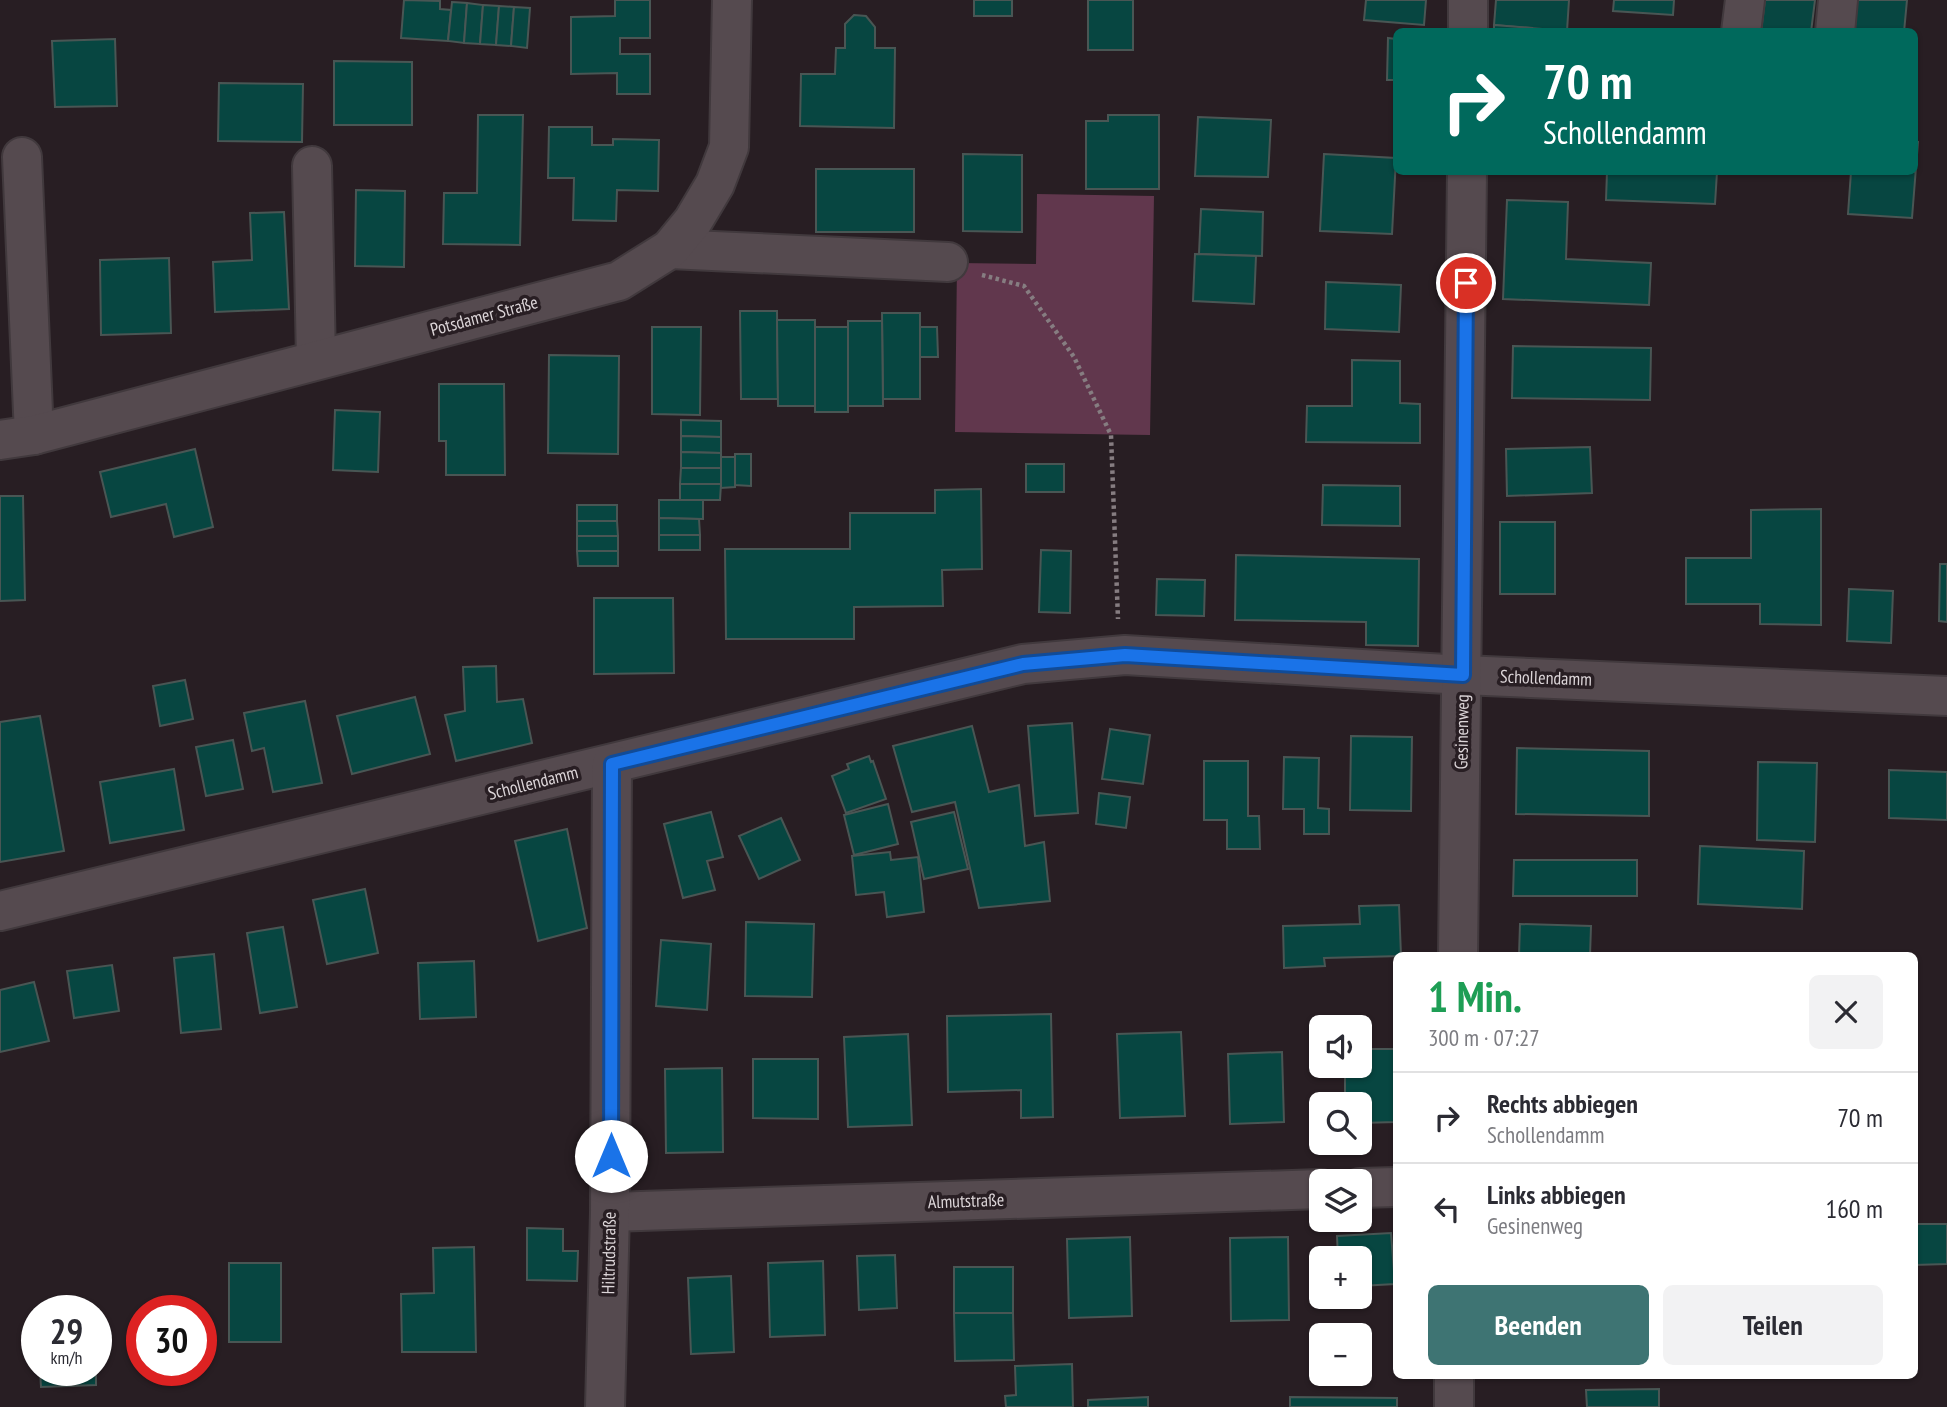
<!DOCTYPE html>
<html lang="de">
<meta charset="utf-8">
<style>
:root{--surface:#fff;--page:#f2f2f3;--text:#2b2b33;--muted:#7c7c81;--line:#e1e1e2;--accent:#3e7473}
body{margin:0;font-family:"PT Sans Narrow",sans-serif;background:var(--page);color:var(--text);height:100vh;display:flex;flex-direction:column;font-size:26px;white-space:nowrap}
*{box-sizing:border-box;margin:0}
p{font-size:23px;color:var(--muted)}
.icon{flex:none;width:38px;height:38px;fill:none;stroke:currentColor;stroke-width:2;stroke-linecap:round;stroke-linejoin:round}
.map{position:relative;flex:1;overflow:hidden}
.sheet{position:absolute;left:1393px;top:952px;width:525px;height:427px;display:flex;flex-direction:column;background:var(--surface);border-radius:10px;box-shadow:0 2px 5px #0004}
.sheet>*{flex:none}
.top-card{position:absolute;left:1393px;top:28px;width:525px;height:147px;border-radius:10px;box-shadow:0 2px 5px #0004;background:#00695c;color:#fff;overflow:hidden}
.fabs{position:absolute;left:1309px;top:1015px;display:grid;gap:14px}
.fabs a{display:grid;place-items:center;width:63px;height:63px;border-radius:10px;background:var(--surface);box-shadow:0 2px 5px #0004;font-size:35px}
.speed{position:absolute;left:21px;top:1295px;display:flex;gap:14px;font-size:35px;font-weight:700;text-align:center}
.speed>*{display:grid;place-content:center;width:91px;height:91px;border-radius:50%;background:var(--surface);box-shadow:0 2px 5px #0004;line-height:1}
.speed small{font-size:18px;font-weight:400}
.speed .limit{border:10px solid #d22;background:#fff;color:#111}
.pin{position:absolute;display:grid;place-items:center;width:60px;height:60px;color:#fff;margin:-30px;border:4px solid #fff;border-radius:50%;box-shadow:0 2px 7px #0007}
.me{position:absolute;width:77px;margin:-38px;rotate:0deg;stroke-linejoin:round;filter:drop-shadow(0 0 5px #0008)}
.turn{display:flex;align-items:center;gap:24px;height:147px;padding:0 35px;font-size:32px}
.turn .icon{width:91px;height:91px;stroke-width:2.5}
.turn b{display:block;font-size:49px;line-height:60px}
.round{display:grid;place-items:center;flex:none;width:74px;height:74px;border-radius:10px;background:var(--page)}
.overview{display:flex;align-items:center;justify-content:space-between;height:119px;padding:0 35px}
h1{font-size:42px;font-weight:700;line-height:52px;color:#1e9e55}
.button{display:flex;gap:14px;margin-top:auto;padding:14px 35px}
.button a{flex:1;height:80px;border-radius:10px;background:var(--accent);color:#fff;font-size:28px;font-weight:700;line-height:80px;text-align:center}
.button a+a{background:var(--page);color:var(--text)}
ul{padding:0;list-style:none}
li{display:flex;align-items:center;gap:21px;height:91px;padding:0 35px;border-top:2px solid var(--line)}
li div{flex:1}
li b{display:block;font-size:26px}
li em{font-style:normal}
.map>svg:first-child{display:block}
</style>
<div class="map">
<svg width="1947" height="1407" viewBox="0 0 1947 1407">
<rect width="100%" height="100%" fill="#281e23"/>
<polygon fill="#61374d" points="1037,194 1154,196 1150,435 955,432 957,263 1036,264"/>
<g fill="#074641" stroke="#495654" stroke-width="2">
<polygon points="404,0 440,1 440,9 451,10 448,41 401,38"/>
<polygon points="615,0 650,0 650,38 620,38 620,54 650,54 650,94 617,94 617,73 571,74 571,17 615,16"/>
<rect x="974" y="0" width="38" height="16"/>
<rect x="1088" y="0" width="45" height="50"/>
<polygon points="1366,0 1426,0 1424,25 1364,20"/>
<polygon points="1496,0 1569,0 1567,31 1494,25"/>
<polygon points="1614,0 1674,0 1673,15 1613,11"/>
<polygon points="1765,0 1815,0 1811,32 1761,32"/>
<polygon points="1843,0 1907,0 1904,32 1841,32"/>
<polygon points="452,2 467,3 464,43 448,41"/>
<polygon points="467,3 483,5 480,44 464,43"/>
<polygon points="483,5 499,6 496,45 480,44"/>
<polygon points="499,6 514,7 511,46 496,45"/>
<polygon points="514,7 530,8 527,48 511,46"/>
<polygon points="854,15 866,16 875,27 875,48 895,48 894,128 800,126 801,74 835,74 836,48 845,48 845,24"/>
<polygon points="1494,25 1532,28 1531,32 1494,32"/>
<polygon points="1388,38 1396,39 1396,80 1387,80"/>
<polygon points="115,39 117,106 55,107 52,41"/>
<polygon points="334,61 412,62 412,125 334,125"/>
<polygon points="219,83 303,84 302,142 218,141"/>
<polygon points="478,115 523,115 520,245 443,244 444,193 477,193"/>
<polygon points="1108,115 1159,115 1159,189 1086,189 1086,121 1108,121"/>
<polygon points="1198,117 1271,120 1268,177 1195,176"/>
<polygon points="549,127 592,127 592,145 613,145 613,139 659,140 658,191 617,190 616,221 573,220 574,178 548,178"/>
<polygon points="1914,142 1918,142 1912,218 1848,214 1851,172 1914,172"/>
<polygon points="963,154 1022,155 1022,232 963,231"/>
<polygon points="1324,154 1396,158 1392,234 1320,231"/>
<rect x="816" y="169" width="98" height="63"/>
<polygon points="1607,172 1717,172 1715,204 1606,200"/>
<polygon points="356,190 405,191 404,267 355,266"/>
<polygon points="1507,200 1568,202 1566,259 1651,263 1649,305 1503,299"/>
<polygon points="1201,209 1263,212 1262,256 1199,254"/>
<polygon points="284,212 289,309 215,312 213,262 252,260 250,213"/>
<polygon points="1195,254 1256,256 1254,304 1193,301"/>
<polygon points="169,258 171,333 101,335 100,260"/>
<polygon points="1326,282 1401,285 1399,332 1325,329"/>
<polygon points="740,311 777,311 778,399 741,399"/>
<polygon points="882,313 920,313 920,399 883,399"/>
<polygon points="777,320 815,320 815,406 778,406"/>
<polygon points="848,321 882,321 883,406 848,406"/>
<polygon points="652,327 701,327 700,415 652,414"/>
<rect x="815" y="327" width="33" height="85"/>
<polygon points="920,327 937,327 938,357 920,357"/>
<polygon points="1513,346 1651,348 1650,400 1512,398"/>
<polygon points="549,355 619,356 618,454 548,453"/>
<polygon points="1352,360 1400,361 1400,403 1420,404 1420,443 1306,442 1307,406 1352,406"/>
<polygon points="439,384 504,384 505,475 446,475 446,441 439,441"/>
<polygon points="335,410 380,412 378,472 333,470"/>
<polygon points="681,420 721,421 721,437 681,436"/>
<polygon points="681,436 721,437 721,453 681,452"/>
<polygon points="1590,447 1592,493 1507,496 1506,449"/>
<polygon points="195,449 213,527 174,537 166,504 111,517 100,472"/>
<polygon points="681,452 721,453 721,468 681,468"/>
<polygon points="735,454 751,454 751,486 735,485"/>
<polygon points="721,457 735,457 735,487 721,488"/>
<rect x="1026" y="464" width="38" height="28"/>
<polygon points="681,468 721,468 721,484 680,484"/>
<polygon points="680,484 721,484 720,500 680,500"/>
<polygon points="1323,485 1400,486 1400,526 1322,525"/>
<polygon points="981,489 982,569 942,570 943,606 854,607 854,639 726,639 725,549 850,549 850,513 935,513 935,490"/>
<polygon points="0,496 23,496 25,600 0,601"/>
<polygon points="659,500 703,500 703,519 659,518"/>
<rect x="577" y="505" width="40" height="16"/>
<polygon points="1821,509 1821,625 1760,624 1760,604 1686,604 1686,558 1751,558 1751,510"/>
<polygon points="659,518 699,519 700,535 659,535"/>
<polygon points="577,521 617,521 618,536 577,536"/>
<rect x="1500" y="522" width="55" height="72"/>
<rect x="659" y="535" width="41" height="15"/>
<rect x="577" y="536" width="41" height="15"/>
<polygon points="1041,550 1071,551 1070,613 1039,612"/>
<polygon points="577,551 618,551 618,566 578,566"/>
<polygon points="1236,555 1419,559 1418,646 1366,645 1366,622 1235,620"/>
<polygon points="1940,564 1947,564 1947,622 1939,621"/>
<polygon points="1157,579 1205,580 1204,616 1156,615"/>
<polygon points="1849,589 1893,591 1891,643 1847,641"/>
<polygon points="594,598 673,598 674,673 594,674"/>
<polygon points="496,666 497,702 523,699 532,743 456,761 445,715 465,711 463,667"/>
<polygon points="185,680 193,719 160,726 153,686"/>
<polygon points="415,697 430,754 352,774 337,716"/>
<polygon points="305,701 322,783 273,792 264,748 252,751 244,713"/>
<polygon points="40,716 64,851 0,862 0,722"/>
<polygon points="1072,723 1078,813 1035,816 1028,726"/>
<polygon points="972,726 989,792 1019,785 1025,846 1044,842 1050,901 979,908 955,802 912,812 893,746"/>
<polygon points="1110,729 1150,735 1143,784 1102,779"/>
<polygon points="1351,736 1412,737 1411,811 1350,810"/>
<polygon points="233,740 243,789 206,796 196,747"/>
<polygon points="1517,748 1649,751 1649,816 1516,814"/>
<polygon points="869,756 871,762 873,761 886,799 846,813 832,776 849,769 847,764"/>
<polygon points="1284,757 1319,758 1318,808 1329,809 1329,834 1304,834 1304,809 1283,809"/>
<polygon points="1204,761 1248,761 1248,816 1259,816 1260,849 1227,849 1227,820 1204,820"/>
<polygon points="1758,762 1817,763 1815,842 1757,840"/>
<polygon points="174,769 184,830 110,843 100,782"/>
<polygon points="1889,770 1947,772 1947,820 1889,818"/>
<polygon points="1099,793 1130,797 1126,828 1096,824"/>
<polygon points="888,804 898,844 854,855 844,815"/>
<polygon points="711,812 723,857 707,861 715,890 683,898 664,824"/>
<polygon points="954,812 968,869 924,879 911,822"/>
<polygon points="781,818 800,860 759,879 739,836"/>
<polygon points="567,829 587,928 538,941 515,841"/>
<polygon points="1700,846 1804,851 1802,909 1698,904"/>
<polygon points="890,852 891,860 918,857 924,912 887,917 884,892 856,895 852,856"/>
<polygon points="1514,860 1637,860 1637,896 1513,896"/>
<polygon points="365,889 378,953 327,964 313,900"/>
<polygon points="1399,905 1401,956 1324,958 1325,966 1284,968 1283,926 1360,924 1359,906"/>
<polygon points="746,922 814,924 812,997 745,996"/>
<polygon points="1520,924 1591,926 1590,956 1519,956"/>
<polygon points="283,927 297,1007 260,1013 247,933"/>
<polygon points="661,940 711,944 707,1010 656,1006"/>
<polygon points="214,954 221,1029 181,1033 174,958"/>
<polygon points="474,961 476,1017 420,1019 418,963"/>
<polygon points="112,965 119,1011 74,1018 67,971"/>
<polygon points="34,982 49,1041 0,1052 0,990"/>
<polygon points="1051,1014 1053,1117 1021,1118 1021,1090 948,1092 947,1016"/>
<polygon points="1181,1032 1185,1116 1120,1118 1117,1034"/>
<polygon points="908,1034 912,1125 848,1127 844,1037"/>
<polygon points="1360,1049 1396,1049 1396,1122 1360,1123 1360,1104 1345,1104 1345,1066 1360,1066"/>
<polygon points="1282,1052 1284,1122 1230,1124 1228,1054"/>
<polygon points="753,1059 818,1059 818,1119 753,1118"/>
<polygon points="722,1068 723,1152 666,1153 665,1069"/>
<polygon points="1914,1224 1947,1224 1947,1264 1914,1265"/>
<polygon points="527,1228 563,1229 563,1251 578,1251 577,1281 527,1280"/>
<polygon points="1391,1233 1395,1284 1360,1286 1360,1258 1338,1258 1337,1236"/>
<polygon points="1130,1237 1132,1316 1069,1318 1067,1239"/>
<polygon points="1288,1237 1289,1320 1231,1321 1230,1238"/>
<polygon points="474,1247 476,1352 402,1352 401,1294 434,1293 433,1248"/>
<polygon points="895,1255 897,1308 859,1310 857,1256"/>
<polygon points="823,1261 825,1335 770,1337 768,1263"/>
<rect x="229" y="1263" width="52" height="79"/>
<rect x="954" y="1267" width="59" height="46"/>
<polygon points="731,1276 734,1352 691,1354 688,1278"/>
<polygon points="954,1313 1013,1313 1014,1360 955,1361"/>
<polygon points="1072,1364 1073,1407 1006,1407 1005,1396 1016,1395 1015,1366"/>
<polygon points="40,1370 96,1370 96,1385 41,1387"/>
<polygon points="1659,1389 1659,1407 1587,1407 1586,1390"/>
<polygon points="1148,1397 1148,1407 1088,1407 1088,1400"/>
<polygon points="1290,1397 1397,1398 1397,1407 1290,1407"/>
</g>
<g fill="none" stroke-linecap="round" stroke-linejoin="round">
<g stroke="#41393d" stroke-width="42">
<g id="minor">
<polyline points="1468,32 1468,0"/>
<polyline points="1741,32 1745,0"/>
<polyline points="1835,32 1838,0"/>
<polyline points="22,157 34,435"/>
<polyline points="312,166 316,360"/>
<polyline points="670,249 948,262"/>
<polyline points="0,440 34,435 619,281 670,249 693,221 715,184 729,147 732,0"/>
<polyline points="0,911 1023,664 1125,655 1463,675 1947,696"/>
<polyline points="1458,956 1467,172"/>
<polyline points="1360,1188 1396,1187"/>
<polyline points="610,1212 1321,1189"/>
<polyline points="605,1407 610,1212 612,764"/>
<polyline points="1454,1407 1454,1376"/>
</g>
</g>
<polyline stroke="#867d81" stroke-width="4.5" stroke-dasharray="3.5 3.5" stroke-linecap="butt" points="982,275 1024,286 1074,357 1111,435 1118,619"/>
<use href="#minor" stroke="#554a4f" stroke-width="38"/>
</g>
<g fill="none" stroke-linecap="round" stroke-linejoin="round">
<g stroke="#114b97" stroke-width="18">
<polyline id="route" points="611,1156 612,764 1023,664 1125,655 1463,675 1466,283"/>
</g>
<use href="#route" stroke="#1a73e8" stroke-width="12"/>
</g>
<g text-anchor="middle" stroke-width="7" stroke-linejoin="round" paint-order="stroke">
<g font-size="18" fill="#dcd5d8" stroke="#281e23">
<text transform="translate(484 316) rotate(-15)" y="6">Potsdamer Straße</text>
<text transform="translate(1546 678) rotate(2)" y="6">Schollendamm</text>
<text transform="translate(1462 732) rotate(-89)" y="6">Gesinenweg</text>
<text transform="translate(533 783) rotate(-14)" y="6">Schollendamm</text>
<text transform="translate(966 1201) rotate(-2)" y="6">Almutstraße</text>
<text transform="translate(609 1253) rotate(-89)" y="6">Hiltrudstraße</text>
</g>
</g>
</svg>
<div class="fabs">
<a><svg class="icon" aria-label="sound" viewBox="0 0 24 24"><path d="M4 9h4l5-4v14l-5-4H4zM17 9q2 3 0 6"/></svg></a>
<a><svg class="icon" aria-label="search" viewBox="0 0 24 24"><circle cx="10" cy="10" r="6"/><path d="M15 15l6 6"/></svg></a>
<a><svg class="icon" aria-label="layers" viewBox="0 0 24 24"><path d="M12 4l9 5-9 5-9-5zM3 14l9 5 9-5"/></svg></a>
<a>+</a>
<a>−</a>
</div>
<div class="speed"><div>29<small>km/h</small></div><div class="limit">30</div></div>
<div class="pin" style="left:1466px;top:283px;background:#d93025"><svg class="icon" aria-label="arrive" viewBox="0 0 24 24"><path d="M6 21V4h12l-3 4 3 4H6"/></svg></div>
<svg class="me" style="left:611px;top:1156px" viewBox="-20 -20 40 40"><circle r="19" fill="#fff"/><path d="M0-13L10 11 0 6-10 11z" fill="#1a73e8"/></svg>
<div class="top-card">
<div class="turn"><svg class="icon" aria-label="right" viewBox="0 0 24 24"><path d="M7 20v-9h11M14 6l5 5-5 5"/></svg><div><b>70 m</b>Schollendamm</div></div>
</div>
<section class="sheet">
<div class="overview"><div><h1>1 Min.</h1><p>300 m · 07:27</p></div><a class="round"><svg class="icon" aria-label="close" viewBox="0 0 24 24"><path d="M6 6l12 12M18 6L6 18"/></svg></a></div>
<ul>
<li><svg class="icon" aria-label="right" viewBox="0 0 24 24"><path d="M7 20v-9h11M14 6l5 5-5 5"/></svg><div><b>Rechts abbiegen</b><p>Schollendamm</p></div><em>70 m</em></li>
<li><svg class="icon" aria-label="left" viewBox="0 0 24 24"><path d="M17 20v-9H6M10 6l-5 5 5 5"/></svg><div><b>Links abbiegen</b><p>Gesinenweg</p></div><em>160 m</em></li>
</ul>
<div class="button"><a>Beenden</a><a>Teilen</a></div>
</section>
</div>
